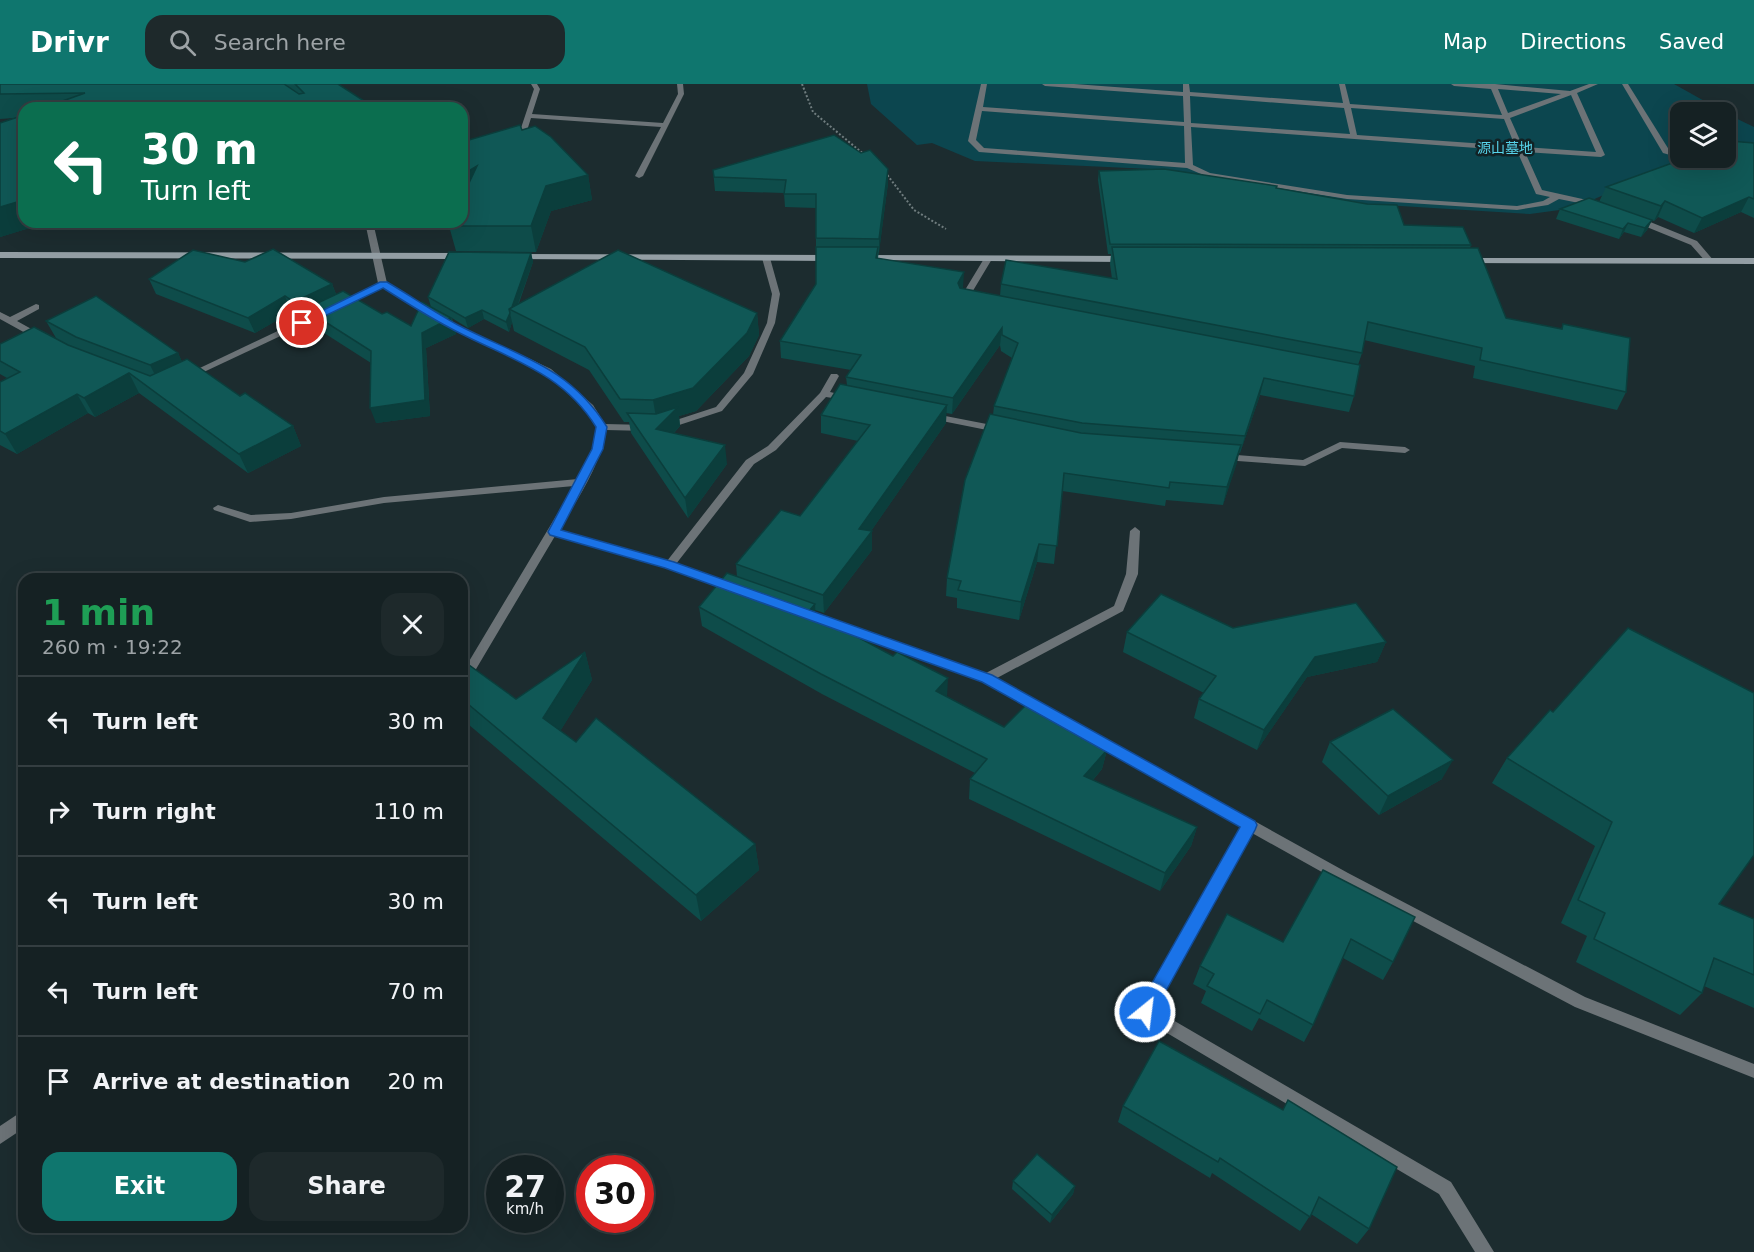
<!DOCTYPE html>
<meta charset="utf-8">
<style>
:root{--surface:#152123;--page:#1e292b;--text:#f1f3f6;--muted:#9da3a6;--line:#343e41;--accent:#0f766e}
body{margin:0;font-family:"DejaVu Sans","Noto Sans JP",sans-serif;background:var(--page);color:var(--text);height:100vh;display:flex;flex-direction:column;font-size:22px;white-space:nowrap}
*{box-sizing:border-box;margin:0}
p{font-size:20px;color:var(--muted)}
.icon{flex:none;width:33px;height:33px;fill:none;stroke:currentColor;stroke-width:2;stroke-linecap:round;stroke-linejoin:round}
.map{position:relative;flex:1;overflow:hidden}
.details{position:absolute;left:18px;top:489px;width:450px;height:660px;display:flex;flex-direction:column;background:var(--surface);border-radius:18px;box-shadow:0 6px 24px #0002,0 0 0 2px var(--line)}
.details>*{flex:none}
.banner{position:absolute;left:18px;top:18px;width:450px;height:126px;border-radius:18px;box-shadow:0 6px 24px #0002,0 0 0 2px var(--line);background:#0b6e4f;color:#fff;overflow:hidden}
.controls{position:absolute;left:1670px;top:18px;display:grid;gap:12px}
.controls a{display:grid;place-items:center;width:66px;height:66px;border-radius:12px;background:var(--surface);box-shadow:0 6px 24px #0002,0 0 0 2px var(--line);font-size:30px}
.speed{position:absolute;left:486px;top:1071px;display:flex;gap:12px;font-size:30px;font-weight:700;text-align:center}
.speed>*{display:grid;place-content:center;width:78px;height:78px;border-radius:50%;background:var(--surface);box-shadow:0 6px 24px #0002,0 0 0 2px var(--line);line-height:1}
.speed small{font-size:15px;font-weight:400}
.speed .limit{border:9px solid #d22;background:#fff;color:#111}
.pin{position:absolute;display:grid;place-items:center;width:51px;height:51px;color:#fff;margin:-26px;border:3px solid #fff;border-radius:50%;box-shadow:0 2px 6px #0007}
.me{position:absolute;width:66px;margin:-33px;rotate:29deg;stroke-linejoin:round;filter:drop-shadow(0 0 4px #0008)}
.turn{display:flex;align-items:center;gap:21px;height:126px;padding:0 24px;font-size:27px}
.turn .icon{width:78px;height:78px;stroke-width:2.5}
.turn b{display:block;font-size:42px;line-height:51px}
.round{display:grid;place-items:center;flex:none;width:63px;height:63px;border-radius:18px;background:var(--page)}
.summary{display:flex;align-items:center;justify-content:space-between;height:102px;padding:0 24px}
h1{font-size:36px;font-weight:800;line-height:45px;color:#1e9e55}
.primary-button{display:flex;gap:12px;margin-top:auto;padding:12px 24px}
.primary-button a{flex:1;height:69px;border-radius:18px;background:var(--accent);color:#fff;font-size:24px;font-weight:800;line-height:69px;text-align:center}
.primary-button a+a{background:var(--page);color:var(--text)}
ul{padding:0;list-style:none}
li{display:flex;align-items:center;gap:18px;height:90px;padding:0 24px;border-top:2px solid var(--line)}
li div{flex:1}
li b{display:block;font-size:22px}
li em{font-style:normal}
header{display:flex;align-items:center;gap:36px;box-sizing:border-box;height:84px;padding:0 30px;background:var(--accent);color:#fff}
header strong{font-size:28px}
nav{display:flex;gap:33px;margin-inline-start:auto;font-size:21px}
.search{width:420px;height:54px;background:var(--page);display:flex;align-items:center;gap:15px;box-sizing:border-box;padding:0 21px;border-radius:18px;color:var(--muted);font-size:22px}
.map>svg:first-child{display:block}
</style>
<header>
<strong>Drivr</strong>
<div class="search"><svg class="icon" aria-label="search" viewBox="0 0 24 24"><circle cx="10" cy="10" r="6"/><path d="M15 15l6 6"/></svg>Search here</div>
<nav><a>Map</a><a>Directions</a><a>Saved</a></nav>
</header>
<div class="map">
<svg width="1754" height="1168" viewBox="0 0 1754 1168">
<rect width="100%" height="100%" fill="#1c2c2f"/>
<g fill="#0c464f">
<polygon points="867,0 1674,0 1724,28 1680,28 1680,74 1688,74 1574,124 1530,130 1352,119 1150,85 975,77 932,59 917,61 871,20"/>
<polygon points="1725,29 1754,43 1754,68 1725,66"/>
</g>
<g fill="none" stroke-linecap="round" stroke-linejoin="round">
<g stroke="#6f7c7e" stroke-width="2" stroke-dasharray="2 2" stroke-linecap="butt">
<polyline points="802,0 813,28 866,72"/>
<polyline points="885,88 914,126 946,145"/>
</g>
<g fill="#6c7377" fill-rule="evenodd">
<path d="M981 0H987L983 23 1184 38 1183 12 1045 2 1042 0H1074L1183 8V0H1189L1190 8 1343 19 1339 0H1345L1350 20 1502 31 1491 5 1454 2 1451 0H1495L1570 7 1589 0H1598L1577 9 1605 71 1601 73 1525 68 1542 106 1587 116V120H1584L1559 115 1548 121 1517 126 1347 115 1208 93 1187 84 979 68 968 57ZM1498 5 1561 10 1508 29ZM1571 11 1596 68 1523 63 1510 34ZM1190 12 1344 24 1350 50 1191 39ZM1351 24 1504 35 1515 62 1357 51ZM982 27 1184 42 1185 79 984 64 976 56ZM1191 43 1517 67 1536 110 1550 113 1543 117 1517 122 1347 111 1210 89 1193 81Z"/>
<polygon points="1622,0 1628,0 1671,69 1670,71 1663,69"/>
</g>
<g fill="#6c7377" fill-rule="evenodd">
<polygon points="531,0 537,0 540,5 532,30 663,39 678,10 677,0 683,0 684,10 643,92 639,94 635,92 661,43 531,34 524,56 511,58 511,54 518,53 534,5"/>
<polygon points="1632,133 1638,133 1697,157 1714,177 1707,179 1691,161 1632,137"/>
<path d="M365 138H373L387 199 457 241 551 285 593 321 605 340 647 341 652 344 647 347 606 346C600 383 578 414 559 446L667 477 746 376 768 362 820 309 831 290H837L839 292 830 308 852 313V317L826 313 776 366 754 380 676 480 737 501 739 504 737 507H729L665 484 555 452 466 602 462 603V589L574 402 384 419 291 435 250 438 214 426 213 424 218 421 251 431 291 429 384 413 578 395 593 365 597 343C562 285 505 275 450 244 427 232 405 217 383 203L343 223H337V219L378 199Z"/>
<polygon points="766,171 770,174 780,210 775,239 753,290 722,327 670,344 664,344 664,340 716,323 744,289 767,239 772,210 762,174"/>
<polygon points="985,173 992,175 968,215 971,217 967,220 960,218 959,216"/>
<polygon points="36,220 39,221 39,225 17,237 44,252 44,256 38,256 0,235 0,228 10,233"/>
<polygon points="322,226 326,229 325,231 191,294 188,295 183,292"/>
<polygon points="930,329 1002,343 1007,346 1002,349 927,334 925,332"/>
<polygon points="1340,358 1405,363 1410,366 1405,369 1342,364 1305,382 1224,376 1219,373 1224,370 1303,376"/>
<polygon points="1135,443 1140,447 1138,490 1123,527 997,594 1348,789 1585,913 1754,980 1754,994 1575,923 1338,797 1252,749 1154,925 1451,1098 1494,1168 1475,1168 1439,1110 1140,933 1137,928 1140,923 1241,743 983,597 810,536 808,533 814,529 818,530 986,589 1114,522 1126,490 1130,447"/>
<polygon points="24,1026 24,1044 0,1060 0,1042"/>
</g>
<g fill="#939ea4" fill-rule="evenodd">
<polygon points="0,168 461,169 465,172 461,175 0,174"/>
<polygon points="517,170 830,171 834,174 830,177 514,175 513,173"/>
<polygon points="865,171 1127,172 1131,175 1127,178 862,176 862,172"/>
<polygon points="1468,174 1754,174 1754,180 1465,179 1464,177"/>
</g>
</g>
<g fill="#0e4c4a">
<polygon points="0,0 338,0 375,24 24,24 24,138 49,138 0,153 14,34 0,35"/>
<polygon points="522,46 588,91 592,116 551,127 536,168 456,167 449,142"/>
<polygon points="1754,59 1754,134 1741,128 1694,149 1658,133 1654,137 1652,136 1647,146 1641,153 1624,148 1619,155 1556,135 1560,125 1599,118 1606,103"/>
<polygon points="861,69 888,85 888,99 878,174 963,205 1000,212 1001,200 1112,195 1110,180 1111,170 1108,170 1098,96 1099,87 1276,104 1471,161 1470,164 1506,234 1561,245 1563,240 1626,308 1617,326 1473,294 1475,282 1364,256 1362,269 1358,281 1354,312 1349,328 1260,311 1240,369 1239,369 1223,421 1166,416 1165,422 1062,407 1054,480 1037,478 1019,536 957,524 957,514 946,512 947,494 993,331 994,322 1012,274 1001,267 1000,261 952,330 946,329 946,339 871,447 872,466 824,529 815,526 815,531 947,613 1004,643 1107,666 1102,685 1093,696 1197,743 1191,762 1160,807 969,715 970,695 975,689 822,610 702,542 699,523 737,493 736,480 800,432 858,357 821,349 821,331 847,301 846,293 851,286 781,274 780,257 816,200 816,124 785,123 784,109 715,107 713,86"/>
<polygon points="531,169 533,178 519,219 757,229 759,251 749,272 696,327 679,332 680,342 674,349 727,380 688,434 631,349 629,338 624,338 589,286 514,247 512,238 509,248 484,235 468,244 452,234 456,250 426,264 430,332 376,339 371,279 310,240 307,230 300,234 291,228 255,249 156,210 149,195 332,200 336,210 411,242 431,223 428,213"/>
<polygon points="46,237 178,269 182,278 293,342 301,362 248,389 139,309 95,333 88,329 17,370 0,361 0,298 7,294 0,290 0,260 56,254"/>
<polygon points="1233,544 1386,558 1377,578 1307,593 1257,666 1194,634 1199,615 1204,609 1123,568 1127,548"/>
<polygon points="585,568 592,596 560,647 576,658 755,760 759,786 701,837 462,635 462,576 516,615"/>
<polygon points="1550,626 1719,820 1754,835 1754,924 1704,902 1702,909 1680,931 1576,878 1587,852 1561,839 1595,762 1492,699 1507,674"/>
<polygon points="1330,658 1442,695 1379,731 1322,678"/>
<polygon points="1323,786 1393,878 1383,896 1343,874 1313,941 1304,958 1259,934 1252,947 1201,919 1206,907 1193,900 1200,882 1283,858"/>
<polygon points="1159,957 1369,1145 1357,1160 1311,1130 1300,1147 1212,1089 1210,1094 1118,1038 1123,1022"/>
<polygon points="1013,1097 1075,1102 1073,1110 1050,1139 1012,1105"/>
</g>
<g fill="#0b3e3c">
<polygon points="477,82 462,119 462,91"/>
<polygon points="888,85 888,99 879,169 879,155"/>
<polygon points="588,91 592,116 551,127 536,168 531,142 546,102"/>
<polygon points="1749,113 1741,128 1694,149 1702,134"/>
<polygon points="24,116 24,138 49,138 0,153 0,123"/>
<polygon points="1665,117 1658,133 1654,137 1661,122"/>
<polygon points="1652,136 1647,146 1641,153 1645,144"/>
<polygon points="1628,139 1624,148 1619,155 1623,145"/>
<polygon points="531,169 533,178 515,228 511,226"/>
<polygon points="964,188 963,204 957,215 958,199"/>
<polygon points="332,200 338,216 305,225 307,230 300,234 294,218"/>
<polygon points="285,212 291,228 255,249 248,234"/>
<polygon points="482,226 484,235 468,244 465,234"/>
<polygon points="510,229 512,238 509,248 506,238"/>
<polygon points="757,229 759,251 749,272 696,327 679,332 680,342 659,365 656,345 657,339 653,316"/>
<polygon points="451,234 456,250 426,264 430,332 376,339 370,324 422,249"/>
<polygon points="1002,244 1000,261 952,330 953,314"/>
<polygon points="178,269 187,288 160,301 150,281"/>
<polygon points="129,289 139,309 95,333 84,314"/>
<polygon points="1264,294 1260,311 1240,369 1245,352"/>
<polygon points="77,310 88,329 17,370 5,350"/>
<polygon points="947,321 946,339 860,463 872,447 872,466 824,529 823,511 859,445"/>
<polygon points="293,342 301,362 248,389 239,370"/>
<polygon points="725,361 727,380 688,434 685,414"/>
<polygon points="1241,361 1237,379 1223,421 1227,403"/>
<polygon points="1039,460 1037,478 1019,536 1021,518"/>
<polygon points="815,520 816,540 809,527"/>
<polygon points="1386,558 1377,578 1307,593 1257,666 1264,646 1315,573"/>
<polygon points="585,568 592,596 551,662 543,634"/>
<polygon points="948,594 947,614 936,607"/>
<polygon points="1107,666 1102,685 1080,711 1084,692"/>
<polygon points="1453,676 1442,695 1379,731 1388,712"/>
<polygon points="1197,743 1191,762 1160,807 1165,789"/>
<polygon points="755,760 759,786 701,837 696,811"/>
<polygon points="1075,1102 1073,1110 1050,1139 1052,1131"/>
</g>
<g fill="#105856" stroke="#0b3e3c" stroke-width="1.5">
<polygon points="0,0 284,0 299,10 304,9 295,0 338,0 375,24 43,24 85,9 0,10"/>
<polygon points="24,31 24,116 0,123 0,39"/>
<polygon points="520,41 522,46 535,42 551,53 588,91 546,102 531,142 449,142 451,138 462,138 462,114 477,82 462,91 462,58"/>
<polygon points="834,51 861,69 870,66 888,85 879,155 816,154 816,110 784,110 786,96 714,93 713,86"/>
<polygon points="1730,57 1754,59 1754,115 1749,113 1702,134 1665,117 1661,122 1606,103 1686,74 1725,74 1725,59"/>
<polygon points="1164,85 1277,102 1276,104 1367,120 1397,121 1404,141 1463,143 1471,161 1110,160 1099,87"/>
<polygon points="1589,114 1652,136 1645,144 1628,139 1623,145 1560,125"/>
<polygon points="816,163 878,163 876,174 964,188 958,199 960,204 1360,281 1354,312 1264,294 1245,352 1082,339 994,322 1018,259 1002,251 1002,244 953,314 846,293 861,271 780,257 816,200"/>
<polygon points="1112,163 1478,164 1506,234 1562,245 1563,240 1630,254 1626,308 1480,276 1482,264 1368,238 1362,269 1001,200 1006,176 1117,195"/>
<polygon points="273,165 332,200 294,218 285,212 248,234 149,195 193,166 245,178"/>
<polygon points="618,166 757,229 747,249 693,304 653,316 620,315 585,263 509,225"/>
<polygon points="449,168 531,169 512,223 509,225 510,229 506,238 482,226 465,234 428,213"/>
<polygon points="343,207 382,230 387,228 411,242 422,218 451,234 422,249 425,316 370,324 371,267 305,225"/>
<polygon points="96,212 178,269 150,281 76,253 46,237"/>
<polygon points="34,243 68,261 150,292 187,275 240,312 245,309 293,342 239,370 129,289 84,314 77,310 5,350 0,347 0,298 20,288 0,277 0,260"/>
<polygon points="840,300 947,321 859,445 872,447 823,511 736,480 781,426 800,432 870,341 821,331"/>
<polygon points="678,323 656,345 725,361 685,414 627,329 656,330"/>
<polygon points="990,330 1081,349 1241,361 1227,403 1170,398 1169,404 1064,389 1057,462 1039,460 1021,518 958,506 961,497 947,494 965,396"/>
<polygon points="727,489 815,520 809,527 893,572 897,568 948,594 936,607 1004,643 1027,620 1107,666 1084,692 1197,743 1165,789 970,695 987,675 821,590 699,523"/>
<polygon points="1161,510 1233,544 1356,519 1386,558 1315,573 1264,646 1199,615 1216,592 1127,548"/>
<polygon points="1628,544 1754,609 1754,771 1719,820 1754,835 1754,891 1714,874 1702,909 1594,855 1605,829 1578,816 1612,738 1507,674 1550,626 1553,628"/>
<polygon points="585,568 543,634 576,658 596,634 755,760 696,811 462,615 462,576 516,615"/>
<polygon points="1393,625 1453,676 1388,712 1330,658"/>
<polygon points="1323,786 1415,833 1393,878 1351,855 1313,941 1267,916 1260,930 1207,902 1214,890 1200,882 1227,830 1283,858"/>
<polygon points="1159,957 1283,1026 1288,1016 1397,1083 1369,1145 1319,1113 1310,1133 1220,1074 1218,1078 1123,1022"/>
<polygon points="1037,1070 1075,1102 1052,1131 1013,1097"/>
</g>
<path fill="#1a73e8" stroke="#114b97" stroke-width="1.5" d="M380 198H387C411 212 434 228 458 241 518 272 569 282 607 343L603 365 561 446 674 478 992 591 1255 737 1257 741 1255 746 1151 934 1145 936 1139 934 1136 928 1139 922 1240 743 982 598 665 484 550 451 548 448 592 365 596 343C561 286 505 274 450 244 427 232 405 218 383 204L306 241 297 239Z"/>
<g text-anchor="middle" stroke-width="5" stroke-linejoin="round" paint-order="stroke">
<g font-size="14" fill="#57d4eb" stroke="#122225">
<text x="1505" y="69">源山墓地</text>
</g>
</g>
</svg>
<div class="controls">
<a><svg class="icon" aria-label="layers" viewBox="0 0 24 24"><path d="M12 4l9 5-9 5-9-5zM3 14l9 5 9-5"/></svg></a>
</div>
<div class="speed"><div>27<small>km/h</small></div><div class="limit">30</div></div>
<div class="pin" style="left:302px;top:239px;background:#d93025"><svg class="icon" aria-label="arrive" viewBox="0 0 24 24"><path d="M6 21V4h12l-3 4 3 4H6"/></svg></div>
<svg class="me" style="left:1145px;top:928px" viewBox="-20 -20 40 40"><circle r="17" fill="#1a73e8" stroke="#fff" stroke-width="3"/><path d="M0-11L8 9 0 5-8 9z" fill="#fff"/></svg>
<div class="banner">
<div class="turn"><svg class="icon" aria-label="left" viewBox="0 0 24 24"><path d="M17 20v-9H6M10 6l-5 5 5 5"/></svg><div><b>30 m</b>Turn left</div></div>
</div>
<section class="details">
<div class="summary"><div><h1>1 min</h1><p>260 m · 19:22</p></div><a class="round"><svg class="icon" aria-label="close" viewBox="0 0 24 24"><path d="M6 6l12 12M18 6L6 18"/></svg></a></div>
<ul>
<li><svg class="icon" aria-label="left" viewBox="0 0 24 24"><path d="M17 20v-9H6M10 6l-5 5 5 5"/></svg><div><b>Turn left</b></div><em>30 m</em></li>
<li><svg class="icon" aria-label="right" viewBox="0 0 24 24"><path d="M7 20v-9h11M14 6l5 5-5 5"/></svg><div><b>Turn right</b></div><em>110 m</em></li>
<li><svg class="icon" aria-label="left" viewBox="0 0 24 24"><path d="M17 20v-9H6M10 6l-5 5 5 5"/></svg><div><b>Turn left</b></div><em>30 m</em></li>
<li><svg class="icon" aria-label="left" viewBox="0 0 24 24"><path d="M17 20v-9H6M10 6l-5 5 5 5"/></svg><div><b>Turn left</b></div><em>70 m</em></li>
<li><svg class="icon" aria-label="arrive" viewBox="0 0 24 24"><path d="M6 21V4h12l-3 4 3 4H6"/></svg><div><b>Arrive at destination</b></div><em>20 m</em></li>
</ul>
<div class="primary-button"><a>Exit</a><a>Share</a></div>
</section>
</div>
